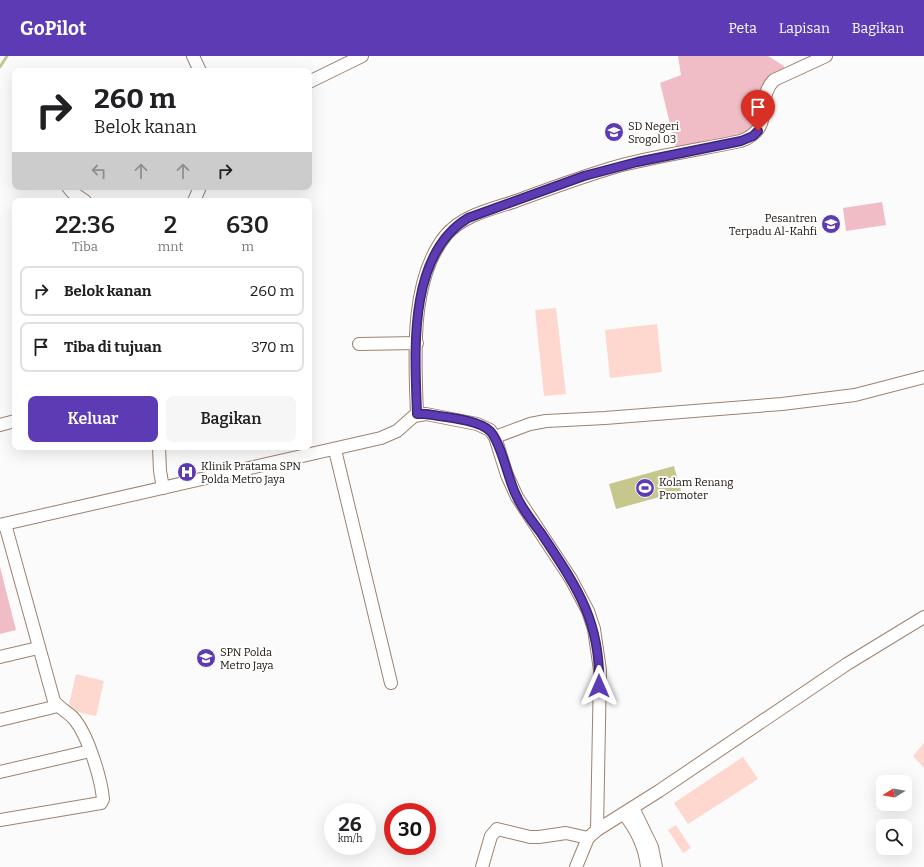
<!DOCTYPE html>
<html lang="id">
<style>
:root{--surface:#fff;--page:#f6f6f6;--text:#202124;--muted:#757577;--line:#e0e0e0;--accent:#5c3bb4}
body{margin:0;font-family:Bitter,serif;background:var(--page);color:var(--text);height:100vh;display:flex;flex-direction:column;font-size:15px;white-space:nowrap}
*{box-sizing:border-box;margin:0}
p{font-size:13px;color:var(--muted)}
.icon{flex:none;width:22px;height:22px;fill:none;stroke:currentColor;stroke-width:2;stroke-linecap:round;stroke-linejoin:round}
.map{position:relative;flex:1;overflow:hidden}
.sheet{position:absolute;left:12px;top:142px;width:300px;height:252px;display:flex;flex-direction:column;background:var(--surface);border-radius:8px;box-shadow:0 4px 16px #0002}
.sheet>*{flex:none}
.top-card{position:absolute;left:12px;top:12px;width:300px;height:122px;border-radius:8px;box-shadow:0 4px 16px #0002;background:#fff;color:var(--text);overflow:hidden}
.needle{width:26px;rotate:259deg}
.fabs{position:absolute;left:876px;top:719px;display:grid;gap:8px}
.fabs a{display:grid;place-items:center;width:36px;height:36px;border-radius:8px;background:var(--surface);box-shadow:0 4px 16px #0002;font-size:20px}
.speed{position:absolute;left:324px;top:747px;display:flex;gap:8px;font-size:20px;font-weight:700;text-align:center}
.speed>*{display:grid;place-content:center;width:52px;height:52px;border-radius:50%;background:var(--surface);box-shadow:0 4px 16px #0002;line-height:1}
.speed small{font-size:10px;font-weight:400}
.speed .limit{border:6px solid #d22;background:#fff;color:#111}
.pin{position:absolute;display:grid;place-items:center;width:34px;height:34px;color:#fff;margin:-41px -17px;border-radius:50% 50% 50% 0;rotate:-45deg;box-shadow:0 0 4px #0007}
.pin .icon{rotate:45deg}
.me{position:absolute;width:44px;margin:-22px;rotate:0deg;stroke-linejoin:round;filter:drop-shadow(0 0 3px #0008)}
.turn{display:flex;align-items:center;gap:14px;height:84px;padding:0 16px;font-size:18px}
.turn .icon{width:52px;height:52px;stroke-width:2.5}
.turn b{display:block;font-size:28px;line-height:34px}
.lanes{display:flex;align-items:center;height:38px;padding:0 16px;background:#0003;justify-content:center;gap:20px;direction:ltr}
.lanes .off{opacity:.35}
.eta{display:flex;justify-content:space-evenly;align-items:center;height:68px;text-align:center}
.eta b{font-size:24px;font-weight:600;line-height:28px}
.button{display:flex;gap:8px;margin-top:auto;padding:8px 16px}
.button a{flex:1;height:46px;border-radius:8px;background:var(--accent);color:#fff;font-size:16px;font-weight:600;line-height:46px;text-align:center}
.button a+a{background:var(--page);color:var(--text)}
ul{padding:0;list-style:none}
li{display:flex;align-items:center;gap:12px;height:50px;margin:0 8px 6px;padding:0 8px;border:2px solid var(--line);border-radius:8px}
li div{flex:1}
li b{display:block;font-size:15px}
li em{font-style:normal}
header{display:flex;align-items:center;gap:24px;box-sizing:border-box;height:56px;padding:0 20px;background:var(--accent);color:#fff}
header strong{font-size:19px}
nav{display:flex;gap:22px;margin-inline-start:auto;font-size:14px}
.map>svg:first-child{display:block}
</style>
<header>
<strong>GoPilot</strong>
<nav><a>Peta</a><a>Lapisan</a><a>Bagikan</a></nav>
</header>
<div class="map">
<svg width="924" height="811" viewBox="0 0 924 811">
<rect width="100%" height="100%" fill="#fbfbfb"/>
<g fill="#f0bdc6">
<polygon points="678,0 768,0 784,10 784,15 772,26 762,63 742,78 726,85 676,92 660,27 681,19"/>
<polygon points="882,146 886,169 846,175 843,152"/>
<polygon points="0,511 16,574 0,578"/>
</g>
<polygon fill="#c5c78c" points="674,410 681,435 616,453 609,428"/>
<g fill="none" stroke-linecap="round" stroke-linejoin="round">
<polyline stroke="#c5c78c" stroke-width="3" points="0,11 7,0"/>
</g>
<g fill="#fed7ce">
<polygon points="556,252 566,338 544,340 535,254"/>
<polygon points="657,268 662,316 610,322 605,274"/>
<polygon points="76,618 104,625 96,660 78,656 69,648"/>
<polygon points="924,687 924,712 913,700"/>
<polygon points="743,701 758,723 688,768 674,747"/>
<polygon points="676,769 691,792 683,797 668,774"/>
</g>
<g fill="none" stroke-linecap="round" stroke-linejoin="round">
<g stroke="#9e826d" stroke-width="14">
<g id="minor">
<polyline points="193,0 200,15"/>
<polyline points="309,26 362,0"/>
<polyline points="68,131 72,136 85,145"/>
<polyline points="194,145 200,131"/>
<polyline points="359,288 417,287"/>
<path d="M417 358C415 304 409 224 446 179 463 159 492 153 516 145 551 132 586 119 622 109 662 99 702 93 741 85 777 71 754 44 774 24L826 0"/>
<polyline points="0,369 15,365"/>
<polyline points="495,381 530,368 546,365 605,362 782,348 855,339 924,321"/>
<polyline points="159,391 160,415 163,432"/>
<polyline points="335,394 391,627"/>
<polyline points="0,469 381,382 397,375 414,360 426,358 477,368 490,374 495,381 507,419 517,441 571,523 588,555 594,573 600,614 597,774 588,782 576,811"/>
<polyline points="0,601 38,592"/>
<polyline points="0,664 58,650"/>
<polyline points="0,716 90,695"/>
<polyline points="633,752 652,791 656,811"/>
<path d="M624 758C636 773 645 791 647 811"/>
<path d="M0 764 101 747 103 743C101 722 88 680 75 664 69 656 61 654 54 645L5 468"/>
<polyline points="597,774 659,735 847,608 924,561"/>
<polyline points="482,811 491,780 497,773 530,781 539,781 566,777 588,782"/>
</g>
</g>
<use href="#minor" stroke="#fff" stroke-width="12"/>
</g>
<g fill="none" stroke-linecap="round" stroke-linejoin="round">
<g stroke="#3c2675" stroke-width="10">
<path id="route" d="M599 630C601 564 576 530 541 477 532 465 522 453 516 439 508 423 501 386 490 375 478 363 442 361 426 358H417C415 297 407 199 468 162L584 120 637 106 741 85 753 80 758 75"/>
</g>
<use href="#route" stroke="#5c3bb4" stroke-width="7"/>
</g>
<defs>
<g id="school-disc" transform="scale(1)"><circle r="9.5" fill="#5c3bb4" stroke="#fff"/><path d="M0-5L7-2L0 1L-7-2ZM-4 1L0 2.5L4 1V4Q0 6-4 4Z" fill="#fff"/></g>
<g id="hospital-disc" transform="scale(1)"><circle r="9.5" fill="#5c3bb4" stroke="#fff"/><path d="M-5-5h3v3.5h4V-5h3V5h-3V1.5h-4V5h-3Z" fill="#fff"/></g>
<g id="stadium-disc" transform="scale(1)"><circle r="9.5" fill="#5c3bb4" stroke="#fff"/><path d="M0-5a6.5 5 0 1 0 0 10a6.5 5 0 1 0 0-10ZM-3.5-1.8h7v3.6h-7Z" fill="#fff"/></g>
<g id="university-disc" transform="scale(1)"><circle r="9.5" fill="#5c3bb4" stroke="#fff"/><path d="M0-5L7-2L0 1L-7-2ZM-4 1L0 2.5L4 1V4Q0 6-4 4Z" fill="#fff"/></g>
</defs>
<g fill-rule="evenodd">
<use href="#school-disc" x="614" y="76"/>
<use href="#school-disc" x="831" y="168"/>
<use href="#hospital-disc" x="187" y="416"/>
<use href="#stadium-disc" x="645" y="432"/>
<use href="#university-disc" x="206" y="602"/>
</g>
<g text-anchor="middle" stroke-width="4" stroke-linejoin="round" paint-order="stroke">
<g font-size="11" fill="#190f07" stroke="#fff" text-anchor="start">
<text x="628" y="74">SD Negeri<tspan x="628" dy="13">Srogol 03</tspan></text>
<text x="817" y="166" text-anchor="end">Pesantren<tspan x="817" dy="13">Terpadu Al-Kahfi</tspan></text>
<text x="201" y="414">Klinik Pratama SPN<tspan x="201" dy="13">Polda Metro Jaya</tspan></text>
<text x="659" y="430">Kolam Renang<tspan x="659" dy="13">Promoter</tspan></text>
<text x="220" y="600">SPN Polda<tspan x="220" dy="13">Metro Jaya</tspan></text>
</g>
</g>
</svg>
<div class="fabs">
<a><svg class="needle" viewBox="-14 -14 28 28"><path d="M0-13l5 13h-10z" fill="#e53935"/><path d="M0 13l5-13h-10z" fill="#757577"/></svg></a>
<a><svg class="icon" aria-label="search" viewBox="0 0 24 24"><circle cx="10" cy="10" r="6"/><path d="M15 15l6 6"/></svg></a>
</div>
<div class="speed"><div>26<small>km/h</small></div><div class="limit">30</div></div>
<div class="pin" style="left:758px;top:75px;background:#d93025"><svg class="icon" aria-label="arrive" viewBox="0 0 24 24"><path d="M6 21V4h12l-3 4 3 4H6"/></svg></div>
<svg class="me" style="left:599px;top:630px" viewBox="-20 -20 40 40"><path d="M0-17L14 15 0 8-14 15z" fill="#5c3bb4" stroke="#fff" stroke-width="4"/></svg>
<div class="top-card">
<div class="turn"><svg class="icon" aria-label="right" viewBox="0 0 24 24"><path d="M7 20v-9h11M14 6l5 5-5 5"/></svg><div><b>260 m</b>Belok kanan</div></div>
<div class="lanes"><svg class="icon off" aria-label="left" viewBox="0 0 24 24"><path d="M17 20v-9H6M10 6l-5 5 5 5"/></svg><svg class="icon off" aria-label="ahead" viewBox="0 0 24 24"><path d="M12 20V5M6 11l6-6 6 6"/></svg><svg class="icon off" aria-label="ahead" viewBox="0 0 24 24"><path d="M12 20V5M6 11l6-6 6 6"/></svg><svg class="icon" aria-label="right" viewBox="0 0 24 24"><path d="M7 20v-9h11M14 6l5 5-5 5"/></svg></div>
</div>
<section class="sheet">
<div class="eta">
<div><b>22:36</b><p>Tiba</p></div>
<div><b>2</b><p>mnt</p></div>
<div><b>630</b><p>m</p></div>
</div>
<ul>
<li><svg class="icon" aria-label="right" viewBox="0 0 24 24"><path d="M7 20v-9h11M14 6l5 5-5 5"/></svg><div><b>Belok kanan</b></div><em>260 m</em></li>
<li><svg class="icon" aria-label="arrive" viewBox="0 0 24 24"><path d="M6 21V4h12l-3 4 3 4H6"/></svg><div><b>Tiba di tujuan</b></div><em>370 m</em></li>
</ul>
<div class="button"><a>Keluar</a><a>Bagikan</a></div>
</section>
</div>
